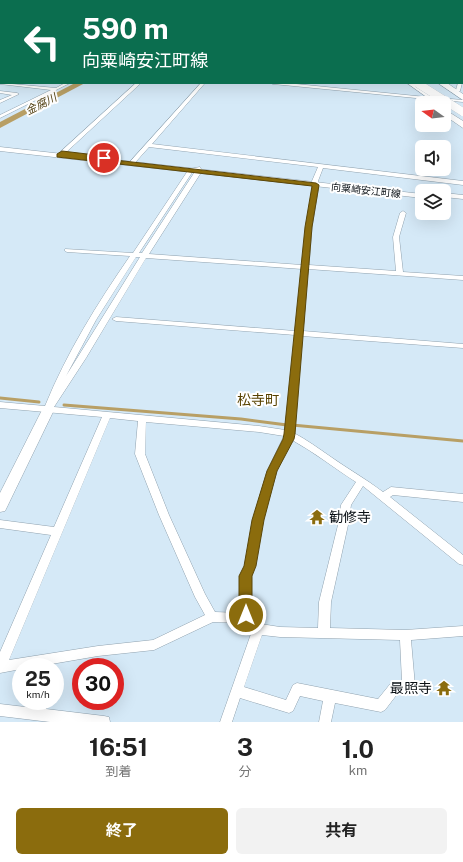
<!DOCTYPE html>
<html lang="ja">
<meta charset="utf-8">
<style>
:root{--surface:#fff;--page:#f2f2f2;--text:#222;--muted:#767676;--accent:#8b6c0d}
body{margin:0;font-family:"Public Sans","Noto Sans JP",sans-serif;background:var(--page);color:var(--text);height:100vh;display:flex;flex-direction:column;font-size:15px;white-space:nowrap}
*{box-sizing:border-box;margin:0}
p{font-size:13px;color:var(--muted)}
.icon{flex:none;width:22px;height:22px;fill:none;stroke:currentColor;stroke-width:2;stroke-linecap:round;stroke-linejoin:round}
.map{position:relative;height:722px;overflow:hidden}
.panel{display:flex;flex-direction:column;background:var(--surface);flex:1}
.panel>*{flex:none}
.banner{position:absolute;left:0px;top:0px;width:463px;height:84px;box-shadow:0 4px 16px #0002;background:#0b6e4f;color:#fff;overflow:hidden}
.needle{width:26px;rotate:284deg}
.tools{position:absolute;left:415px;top:96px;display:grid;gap:8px}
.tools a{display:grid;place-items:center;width:36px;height:36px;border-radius:6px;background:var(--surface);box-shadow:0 4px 16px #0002;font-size:20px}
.speed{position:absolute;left:12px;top:658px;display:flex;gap:8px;font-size:20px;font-weight:700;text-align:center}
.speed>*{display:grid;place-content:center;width:52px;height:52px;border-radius:50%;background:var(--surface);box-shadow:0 4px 16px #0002;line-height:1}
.speed small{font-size:10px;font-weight:400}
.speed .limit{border:6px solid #d22;background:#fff;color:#111}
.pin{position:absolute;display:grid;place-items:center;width:34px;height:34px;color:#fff;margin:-17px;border:2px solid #fff;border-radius:50%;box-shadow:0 1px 4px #0007}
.me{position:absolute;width:44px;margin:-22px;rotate:0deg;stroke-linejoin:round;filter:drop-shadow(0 0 3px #0008)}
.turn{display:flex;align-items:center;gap:14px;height:84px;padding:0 16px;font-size:18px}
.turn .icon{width:52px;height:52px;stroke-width:2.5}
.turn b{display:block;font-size:28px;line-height:34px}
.eta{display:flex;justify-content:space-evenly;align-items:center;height:68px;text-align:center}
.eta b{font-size:24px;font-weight:700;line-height:28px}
.button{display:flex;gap:8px;margin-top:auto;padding:8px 16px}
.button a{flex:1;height:46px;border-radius:6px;background:var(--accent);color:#fff;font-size:16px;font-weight:700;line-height:46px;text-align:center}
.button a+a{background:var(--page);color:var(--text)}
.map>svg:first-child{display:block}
</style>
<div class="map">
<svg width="463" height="722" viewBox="0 0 463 722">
<rect width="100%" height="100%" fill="#d5e9f7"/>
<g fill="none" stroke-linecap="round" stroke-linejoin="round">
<g stroke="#b89f65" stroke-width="3">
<polyline points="0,398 39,402"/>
<polyline points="64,405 241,419 287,425"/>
<polyline points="292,425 463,441"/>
</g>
<polygon fill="#b89f65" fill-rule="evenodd" points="75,83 85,83 0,128 0,122"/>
<g stroke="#90a2af" stroke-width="1">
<g id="street">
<polygon points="28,0 34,1 26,1"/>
<polygon points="73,0 82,1 71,1"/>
<polygon points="91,0 95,0 90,1"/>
<polygon points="122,0 126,0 121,1"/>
<polygon points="199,0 203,0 198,1"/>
<polygon points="232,0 247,0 249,1 234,1"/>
<polygon points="284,0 305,0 303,1"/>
<polygon points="353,0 375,0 377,1 351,1"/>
<polygon points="0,19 1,19 0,22"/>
<rect x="462" y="22" width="1" height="2"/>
<rect x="462" y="53" width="1" height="2"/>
<rect x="0" y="73" width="1" height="3"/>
<polygon points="0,82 1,83 56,88 65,83 70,83 0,118 0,115 51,90 0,84"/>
<polygon points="136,83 141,83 61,157 57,157 57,155"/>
<path d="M201 83H205L152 144 463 181V185L323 168 318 181 319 185 312 227 309 265 396 271 393 237 400 213 403 211 406 213 399 237 403 272 463 276V280L308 269 303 331 463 344V348L302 336 294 433C307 440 318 448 331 457 348 469 366 479 383 492L391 487 463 494V502L393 495 390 497 463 555V565L459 564 363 486 351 505 348 525 331 602 330 628 405 630 463 626V636L411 640 415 686 413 690 398 693 385 710 381 712 335 703 331 722H319L323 701 300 696 293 711 289 713 240 698 232 722H220L252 631 240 623 213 622 154 650 98 656 34 667H21V669L0 673V652L51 535 0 528V520L54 527 102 417 0 408V402L45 406C67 352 97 304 130 256L67 252 65 251V249L133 253 189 169 200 167 202 171 149 254 302 265 306 227 313 185 312 181 318 167 149 147 133 165 128 164ZM196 170 142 253H139L193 171ZM136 257H140L66 376 96 320ZM146 258 302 269 295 331 116 317 112 319 116 321 295 335 285 430 259 426 54 407 86 358ZM110 418 138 421 135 454 159 515 195 597 205 615 153 640 98 646 9 660ZM146 422 259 432 284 436 267 471 253 520 245 566 240 576V613L215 612 205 594 169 515 145 454ZM292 440C314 452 334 468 356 482L341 505 338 525 319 602 318 628 280 627 261 624 252 613 250 576 255 566 263 520 277 471ZM262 635 280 637 400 640 402 681 391 683 378 699 297 683 293 685 286 700 244 687Z"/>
<polygon points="271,83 286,83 426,97 428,98 426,99 273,84"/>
<polygon points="458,83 462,83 460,91 453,93 453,91 456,90"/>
<polygon points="0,91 17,93 19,94 0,103 0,100 12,95 0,93"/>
<polygon points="439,98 463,100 463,102 441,100 439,100"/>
<polygon points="35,701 47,701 46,709 104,716 109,717 110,722 50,722 0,716 0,704 34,708"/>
</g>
</g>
<g stroke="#90a2af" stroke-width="1">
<g id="secondary">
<polygon points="274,0 291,0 292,1 275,1"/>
<polygon points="0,147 422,194 422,198 0,151"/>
<polygon points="444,193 463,195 463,199 444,197"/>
<polygon points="48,406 52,407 54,410 7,507 5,511 0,512 0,493 42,410 44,407"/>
</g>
</g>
<g stroke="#90a2af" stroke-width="1">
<g id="highway">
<polygon points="316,0 322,0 323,1 317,1"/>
<polygon points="332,0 338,0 339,1 333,1"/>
<polygon points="407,83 416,83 444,103 435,103"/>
<polygon points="438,83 447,83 463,94 463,100"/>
<polygon points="444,109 463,121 463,128 444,115"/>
</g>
</g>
<use href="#street" fill="#fff" fill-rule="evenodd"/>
<use href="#secondary" fill="#fff" fill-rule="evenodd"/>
<use href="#highway" fill="#fff" fill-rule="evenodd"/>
<g stroke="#90a2af" stroke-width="8" stroke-linecap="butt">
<polyline id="highway-bridge" points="417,83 463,112"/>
</g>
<use href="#highway-bridge" stroke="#fff" stroke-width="8"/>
</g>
<polygon fill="#8b6c0d" stroke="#5a4608" points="62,151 104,156 108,158 106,159 316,183 319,185 312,227 295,434 294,439 277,471 264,520 256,566 252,576 252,615 250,619 246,621 241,619 239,615 239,576 244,566 252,520 267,471 283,439 284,434 305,227 312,186 57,157 57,154"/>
<defs>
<g id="temple-bare" transform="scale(1.2)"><path d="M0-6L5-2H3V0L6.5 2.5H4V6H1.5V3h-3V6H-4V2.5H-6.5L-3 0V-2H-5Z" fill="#8b6c0d" stroke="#fff" stroke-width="2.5" paint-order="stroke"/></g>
</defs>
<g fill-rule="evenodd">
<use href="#temple-bare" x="317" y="517"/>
<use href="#temple-bare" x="444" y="688"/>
</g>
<g text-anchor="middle" stroke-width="4" stroke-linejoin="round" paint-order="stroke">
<g font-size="10" fill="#080e13" stroke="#fff">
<text transform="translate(366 190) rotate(6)" y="4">向粟崎安江町線</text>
</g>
<g font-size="11" font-style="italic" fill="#503e0f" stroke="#fff">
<text transform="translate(41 104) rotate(-27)" y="4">金腐川</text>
</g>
<g font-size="14" fill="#584201" stroke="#fff">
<text x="258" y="405">松寺町</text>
</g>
<g font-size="14" fill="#080e13" stroke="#fff" text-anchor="start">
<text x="329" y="522">勧修寺</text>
<text x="432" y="693" text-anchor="end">最照寺</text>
</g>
</g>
</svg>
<div class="tools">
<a><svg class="needle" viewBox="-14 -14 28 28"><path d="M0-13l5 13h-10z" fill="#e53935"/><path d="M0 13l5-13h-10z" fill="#767676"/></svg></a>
<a><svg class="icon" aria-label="sound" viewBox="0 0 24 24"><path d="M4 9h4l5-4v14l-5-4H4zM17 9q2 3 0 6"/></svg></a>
<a><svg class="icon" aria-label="layers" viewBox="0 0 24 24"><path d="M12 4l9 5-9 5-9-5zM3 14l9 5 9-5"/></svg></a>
</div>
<div class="speed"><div>25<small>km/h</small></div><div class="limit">30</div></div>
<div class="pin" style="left:104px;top:158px;background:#d93025"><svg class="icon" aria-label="arrive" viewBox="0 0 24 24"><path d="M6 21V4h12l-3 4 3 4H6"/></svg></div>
<svg class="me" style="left:246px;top:615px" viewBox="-20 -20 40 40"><circle r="17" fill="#8b6c0d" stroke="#fff" stroke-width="3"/><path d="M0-11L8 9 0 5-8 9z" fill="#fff"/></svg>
<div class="banner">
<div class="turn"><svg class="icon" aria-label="left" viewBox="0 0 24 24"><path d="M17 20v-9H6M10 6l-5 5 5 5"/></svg><div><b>590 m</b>向粟崎安江町線</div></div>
</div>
</div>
<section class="panel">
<div class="eta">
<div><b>16:51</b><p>到着</p></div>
<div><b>3</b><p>分</p></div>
<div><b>1.0</b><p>km</p></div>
</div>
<div class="button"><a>終了</a><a>共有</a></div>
</section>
